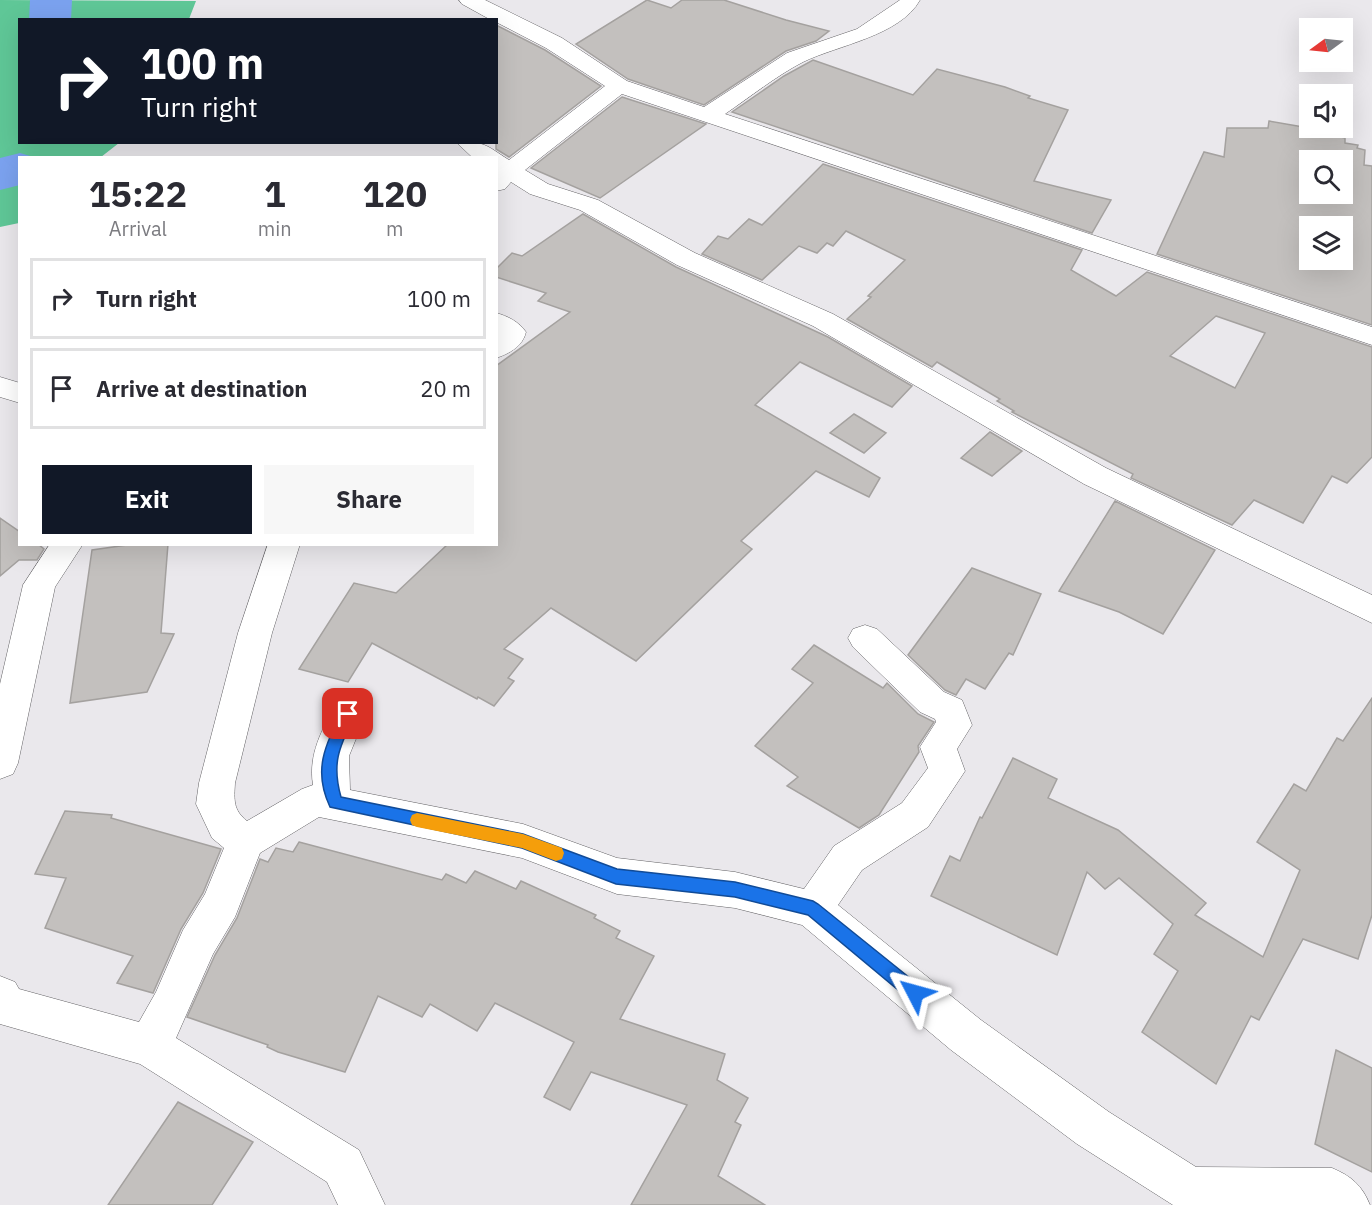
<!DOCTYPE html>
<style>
:root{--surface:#fff;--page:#f7f7f7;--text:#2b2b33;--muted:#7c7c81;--line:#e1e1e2;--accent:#111827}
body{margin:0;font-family:"IBM Plex Sans",sans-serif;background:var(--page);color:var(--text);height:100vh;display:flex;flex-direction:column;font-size:22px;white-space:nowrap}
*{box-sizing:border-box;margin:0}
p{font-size:20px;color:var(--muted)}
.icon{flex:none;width:33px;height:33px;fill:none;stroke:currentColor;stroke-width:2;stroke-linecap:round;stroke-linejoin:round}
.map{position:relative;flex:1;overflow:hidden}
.sheet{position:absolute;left:18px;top:156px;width:480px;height:390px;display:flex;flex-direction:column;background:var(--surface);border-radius:0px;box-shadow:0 6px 24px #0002}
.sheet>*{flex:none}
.top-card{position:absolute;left:18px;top:18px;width:480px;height:126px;border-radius:0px;box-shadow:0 6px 24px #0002;background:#111827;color:#fff;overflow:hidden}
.needle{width:39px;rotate:255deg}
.tools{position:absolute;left:1299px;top:18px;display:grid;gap:12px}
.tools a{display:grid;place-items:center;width:54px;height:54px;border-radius:0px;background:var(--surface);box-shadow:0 6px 24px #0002;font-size:30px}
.pin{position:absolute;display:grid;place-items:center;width:51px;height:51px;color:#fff;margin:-26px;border-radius:12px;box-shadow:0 3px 9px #0006}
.me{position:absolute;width:66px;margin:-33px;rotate:309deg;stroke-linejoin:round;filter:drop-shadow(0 0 4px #0008)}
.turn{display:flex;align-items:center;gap:21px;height:126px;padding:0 24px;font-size:27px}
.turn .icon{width:78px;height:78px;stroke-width:2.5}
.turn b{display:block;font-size:42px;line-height:51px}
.eta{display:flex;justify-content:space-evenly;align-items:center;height:102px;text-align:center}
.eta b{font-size:36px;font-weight:700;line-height:42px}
.primary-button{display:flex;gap:12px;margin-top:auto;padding:12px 24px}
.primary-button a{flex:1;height:69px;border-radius:0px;background:var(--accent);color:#fff;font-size:24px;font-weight:700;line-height:69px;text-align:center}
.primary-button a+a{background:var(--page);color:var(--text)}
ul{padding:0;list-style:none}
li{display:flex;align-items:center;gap:18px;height:81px;margin:0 12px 9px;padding:0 12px;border:3px solid var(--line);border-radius:0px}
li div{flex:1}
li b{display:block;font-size:22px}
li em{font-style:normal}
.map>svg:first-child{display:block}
</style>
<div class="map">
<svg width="1372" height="1205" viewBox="0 0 1372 1205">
<rect width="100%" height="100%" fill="#eae8ec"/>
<polygon fill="#5fc797" points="0,0 196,1 189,19 20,20 20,142 119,143 101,157 20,158 19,223 0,227"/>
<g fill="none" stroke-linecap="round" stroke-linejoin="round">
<g fill="#7ba2ef" fill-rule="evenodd">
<polygon points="30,0 72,0 71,20 29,20"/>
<polygon points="20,153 37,158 20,158 20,185 0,190 0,158"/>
</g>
</g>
<g fill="#c3c0be" stroke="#a4a19f" stroke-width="1.5" fill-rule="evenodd">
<polygon points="647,0 671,8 682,0 724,0 786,20 829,31 816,41 786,51 704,105 628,79 576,44"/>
<polygon points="496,25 545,50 601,86 509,157 496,149"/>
<polygon points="813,60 913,95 937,69 1005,87 1030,96 1028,98 1068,110 1034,181 1111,200 1092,233 732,112 784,76"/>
<polygon points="622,97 706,124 600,198 531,168"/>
<path d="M1269 121 1309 128H1341L1340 137 1345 138V143L1358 145 1357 148 1365 150 1364 165 1372 166V325L1157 254 1204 152 1224 157 1227 128H1268ZM1310 160H1342V194H1310ZM1310 226H1342V260H1310Z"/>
<path d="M823 164 1082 250 1071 270 1116 296 1147 272 1372 347V457L1347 483 1332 476 1303 523 1254 500 1232 525 1131 478 1133 474 1012 412 1014 411 997 401 1000 399 937 362 932 367 847 319 871 297 868 296 905 260 846 231 833 246 827 243 817 253 799 246 762 280 702 254 718 236 728 239 749 219 762 225ZM1216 316 1265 333 1235 388 1170 356Z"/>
<polygon points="583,214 676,267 828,337 912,386 892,407 800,362 755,405 880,478 869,497 816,471 741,541 752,549 636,661 551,608 504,649 523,659 508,678 514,681 494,706 478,697 477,699 372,643 348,682 299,669 354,583 396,593 448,544 496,544 496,366 570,312 538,301 546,293 496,277 496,269 512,253 522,256"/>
<polygon points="854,414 886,433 864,453 830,433"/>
<polygon points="990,432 1022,451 992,476 961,458"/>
<polygon points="1115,501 1215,550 1163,634 1119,612 1059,591"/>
<polygon points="0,518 20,532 20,544 38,544 44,549 37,560 19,560 0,576"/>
<polygon points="134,544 168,544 161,633 174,634 147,692 70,703 92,550"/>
<polygon points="972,568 1041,594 1013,655 1009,653 985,689 966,679 956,695 945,690 908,655"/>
<polygon points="814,645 883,688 887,683 918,714 934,722 918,746 919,752 879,815 859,828 787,786 798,777 755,746 813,683 792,669"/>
<polygon points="1372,698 1372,915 1358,959 1303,939 1259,1020 1251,1016 1216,1084 1142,1032 1178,971 1154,954 1173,924 1119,878 1105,889 1087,872 1057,955 931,896 950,856 960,861 980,817 982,818 1013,758 1057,779 1048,798 1118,830 1206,903 1195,915 1263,957 1300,870 1257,842 1294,784 1306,791 1337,738 1343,741"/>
<polygon points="65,811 112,815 111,818 221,849 203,893 181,929 153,993 117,983 133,956 45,928 66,878 35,874"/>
<polygon points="299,842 442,880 446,874 466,883 475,871 516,889 521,881 596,915 594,918 620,931 616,938 654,956 620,1019 725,1054 717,1080 748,1098 735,1122 741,1125 718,1176 765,1205 631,1205 687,1105 591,1072 570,1110 544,1097 574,1042 495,1003 477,1031 430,1004 422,1017 378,996 345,1072 278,1052 267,1047 268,1045 187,1017 215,955 237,918 260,859 268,862 276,848 293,852"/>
<polygon points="1336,1050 1372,1068 1372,1172 1315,1144"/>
<polygon points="178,1102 253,1142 212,1205 108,1205"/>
</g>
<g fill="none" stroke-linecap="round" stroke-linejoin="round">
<g stroke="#646366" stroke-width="1">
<g id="minor">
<path d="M459 0H485L562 38 627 81 704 107 787 53 857 29 900 0H920C900 36 838 45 803 62 776 76 750 97 725 114L1372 327V345L622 94 525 170 548 184 598 200 695 253 833 314 1106 468 1372 595V623L1084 484 813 326 677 265 580 210 530 194 511 182 505 189 496 191V158H473L456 142C486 142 484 144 509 160L605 86 546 48 496 22V20H491L462 4Z"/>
<path d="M496 313C508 316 519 322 526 332 523 346 509 354 496 358Z"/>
<polygon points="0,377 20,383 20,403 0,397"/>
<polygon points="50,544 83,544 55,587 18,763 13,774 0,779 0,684 23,585"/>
<path d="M268 544H300L272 633 235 783C234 800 233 810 247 821L302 789 313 785C308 754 322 730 336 704L348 699 360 704 366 714 349 756 350 790 523 824 617 858 735 872 804 889 834 846 902 803 928 768 920 747 936 722 935 719 920 712 853 647 848 638 853 629 865 625 877 629 944 692 962 700 972 725 957 749 965 771 928 827 862 870 838 905 981 1020 1109 1112 1196 1167 1332 1168C1351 1176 1362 1185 1370 1205H1173L1077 1144 951 1050 802 925 735 908 617 894 522 858 319 817 260 853 235 917 213 954 176 1038 359 1150 385 1205H338L327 1182 140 1064 0 1024V976L15 982 19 989 139 1022 156 992 183 930 205 894 224 848 212 838 196 804 199 783 238 633Z"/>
</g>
</g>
<use href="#minor" fill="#fff" fill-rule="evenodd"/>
</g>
<path fill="#1a73e8" stroke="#114b97" stroke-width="1.5" d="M348 708 353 710 355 714C340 746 331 762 341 797L523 834 617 869 735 882 813 901 818 904 921 987 924 993 921 999 915 1001 909 999 808 915 735 897 616 884 522 848 330 807C312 769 326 744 343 710Z"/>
<polygon fill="#f59e0b" points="417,813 523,834 562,848 564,853 562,859 556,861 522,848 417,827 412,825 410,820 412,815"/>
</svg>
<div class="tools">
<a><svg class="needle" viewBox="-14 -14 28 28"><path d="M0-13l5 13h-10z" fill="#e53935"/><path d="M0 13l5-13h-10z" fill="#7c7c81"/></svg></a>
<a><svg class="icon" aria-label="sound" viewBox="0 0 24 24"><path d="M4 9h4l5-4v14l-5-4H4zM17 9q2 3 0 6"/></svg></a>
<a><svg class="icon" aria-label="search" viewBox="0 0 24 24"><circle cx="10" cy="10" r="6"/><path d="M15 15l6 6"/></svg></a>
<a><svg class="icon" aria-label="layers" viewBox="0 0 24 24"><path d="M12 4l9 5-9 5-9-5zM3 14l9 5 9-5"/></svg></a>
</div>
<div class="pin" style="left:348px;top:714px;background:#d93025"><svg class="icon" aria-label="arrive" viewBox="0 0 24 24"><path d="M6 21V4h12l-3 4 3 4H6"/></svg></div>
<svg class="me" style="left:915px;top:993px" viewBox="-20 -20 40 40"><path d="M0-17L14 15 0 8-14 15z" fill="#1a73e8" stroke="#fff" stroke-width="4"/></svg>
<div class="top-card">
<div class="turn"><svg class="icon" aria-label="right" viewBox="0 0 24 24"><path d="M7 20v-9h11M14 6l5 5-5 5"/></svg><div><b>100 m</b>Turn right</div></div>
</div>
<section class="sheet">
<div class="eta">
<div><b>15:22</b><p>Arrival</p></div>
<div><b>1</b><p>min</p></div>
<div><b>120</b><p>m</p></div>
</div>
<ul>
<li><svg class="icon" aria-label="right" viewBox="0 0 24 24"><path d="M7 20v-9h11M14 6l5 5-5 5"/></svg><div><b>Turn right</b></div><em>100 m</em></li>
<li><svg class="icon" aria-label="arrive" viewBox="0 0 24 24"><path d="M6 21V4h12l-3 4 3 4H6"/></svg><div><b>Arrive at destination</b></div><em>20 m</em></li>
</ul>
<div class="primary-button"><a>Exit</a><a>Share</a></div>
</section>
</div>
